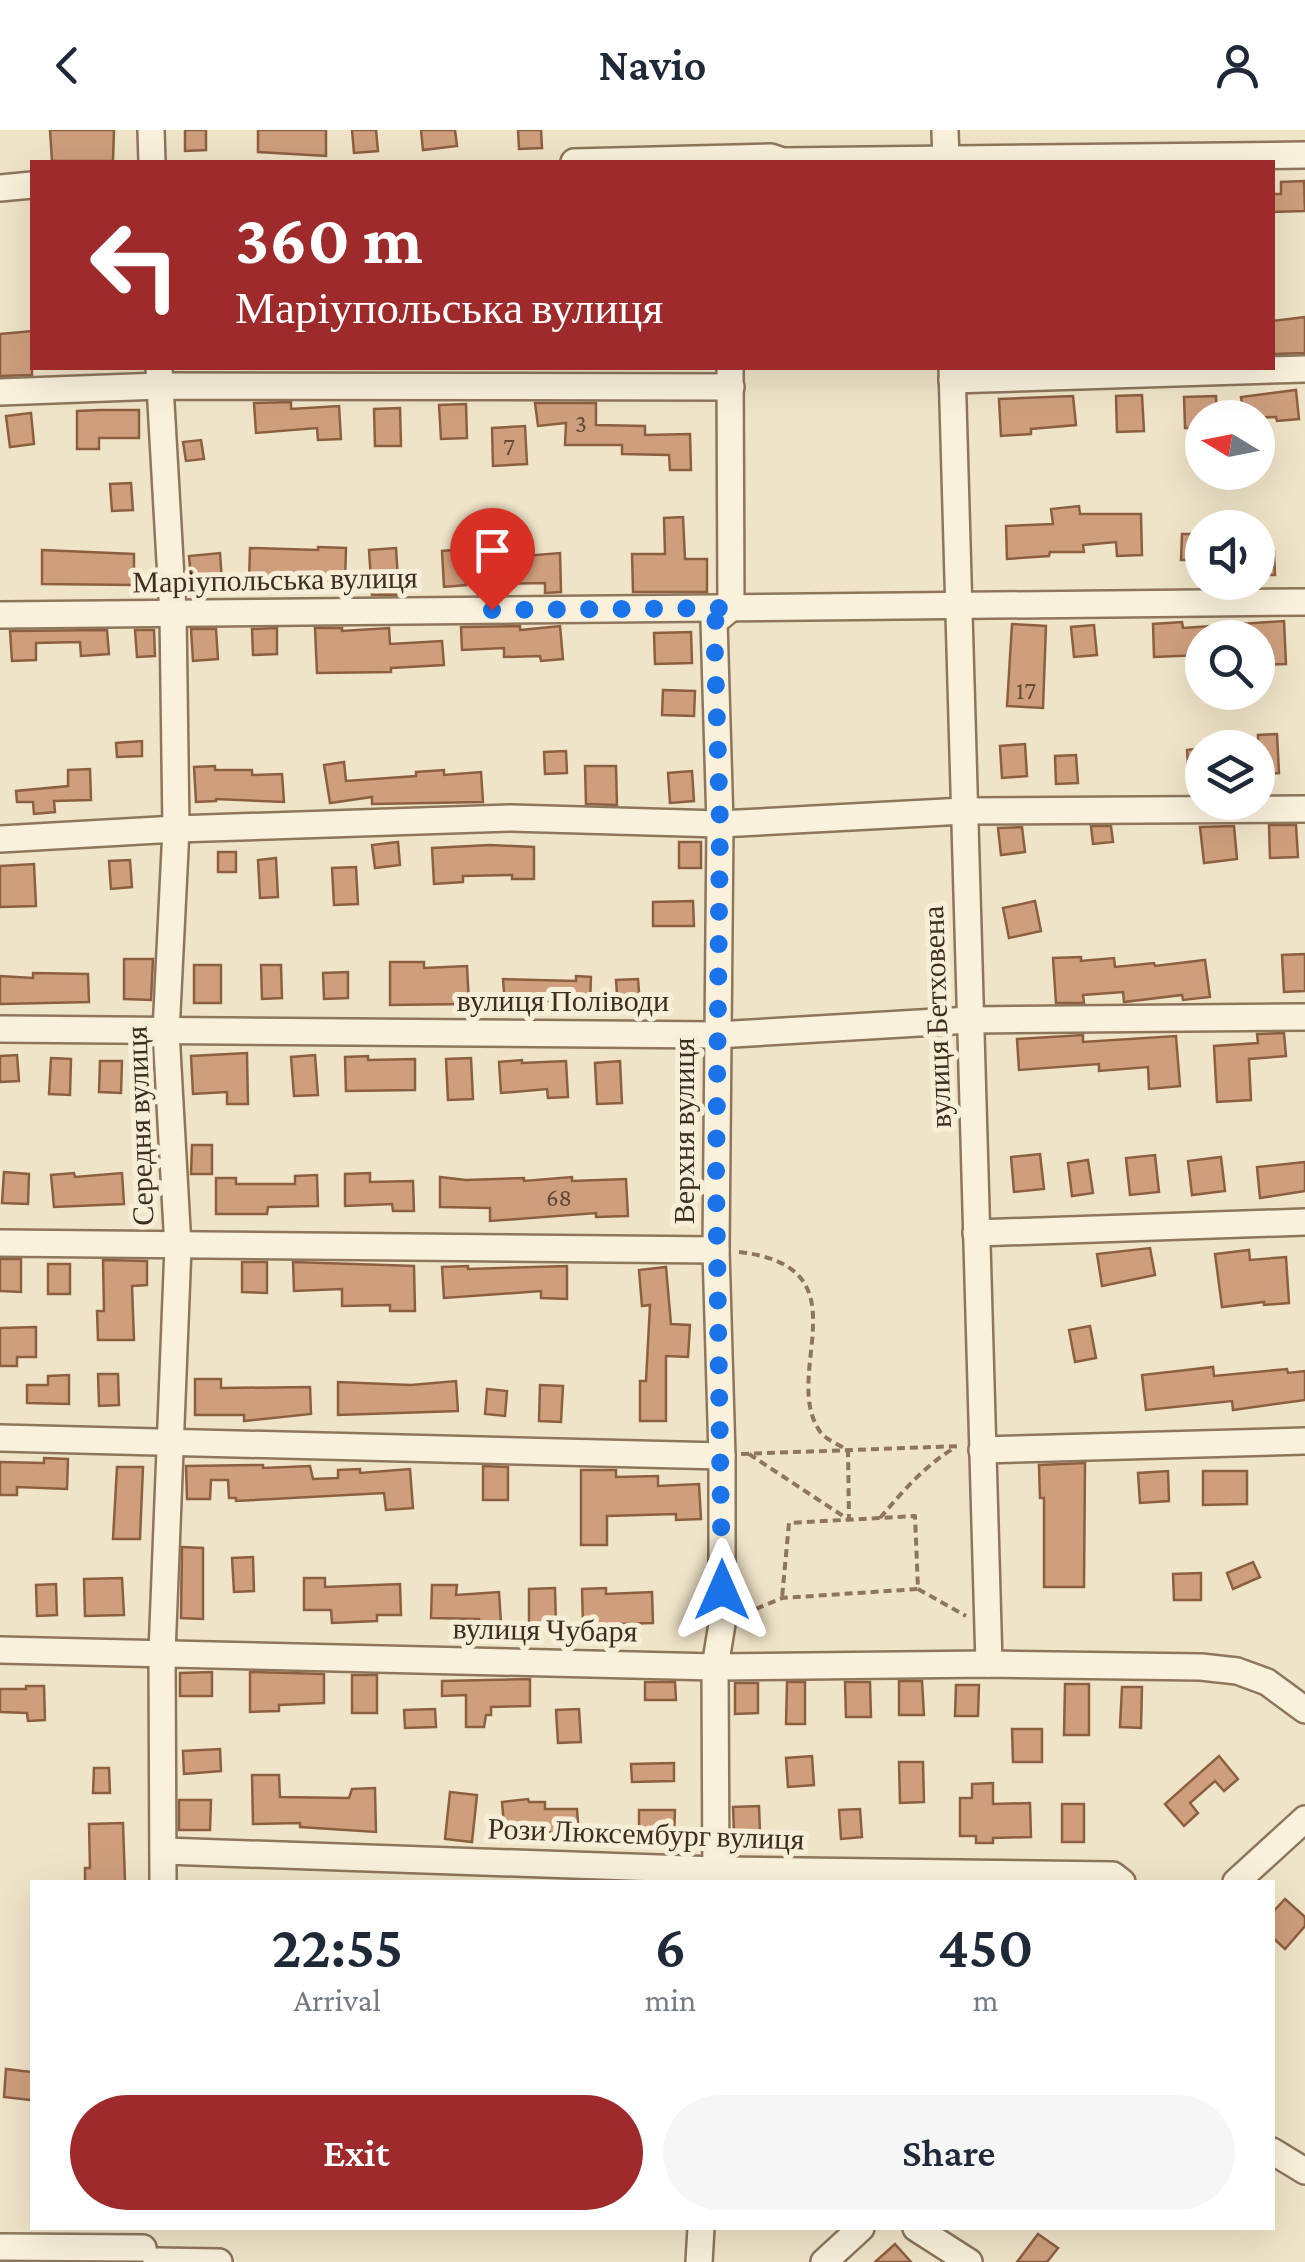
<!DOCTYPE html>
<meta charset="utf-8">
<style>
:root{--surface:#fff;--page:#f6f6f7;--text:#1f2937;--muted:#747a83;--accent:#9e2a2b}
body{margin:0;font-family:"Crimson Pro",serif;background:var(--page);color:var(--text);height:100vh;display:flex;flex-direction:column;font-size:38px;white-space:nowrap}
*{box-sizing:border-box;margin:0}
p{font-size:32px;color:var(--muted)}
.icon{flex:none;width:55px;height:55px;fill:none;stroke:currentColor;stroke-width:2;stroke-linecap:round;stroke-linejoin:round}
.map{position:relative;flex:1;overflow:hidden}
.details{position:absolute;left:30px;top:1750px;width:1245px;height:350px;display:flex;flex-direction:column;background:var(--surface);border-radius:0px;box-shadow:0 10px 40px #0002}
.details>*{flex:none}
.top-card{position:absolute;left:30px;top:30px;width:1245px;height:210px;border-radius:0px;box-shadow:0 10px 40px #0002;background:#9e2a2b;color:#fff;overflow:hidden}
.needle{width:65px;rotate:280deg}
.tools{position:absolute;left:1185px;top:270px;display:grid;gap:20px}
.tools a{display:grid;place-items:center;width:90px;height:90px;border-radius:50%;background:var(--surface);box-shadow:0 10px 40px #0002;font-size:50px}
.pin{position:absolute;display:grid;place-items:center;width:85px;height:85px;color:#fff;margin:-102px -42px;border-radius:50% 50% 50% 0;rotate:-45deg;box-shadow:0 0 10px #0007}
.pin .icon{rotate:45deg}
.me{position:absolute;width:110px;margin:-55px;rotate:0deg;stroke-linejoin:round;filter:drop-shadow(0 0 8px #0008)}
.turn{display:flex;align-items:center;gap:35px;height:210px;padding:0 40px;font-size:45px}
.turn .icon{width:130px;height:130px;stroke-width:2.5}
.turn b{display:block;font-size:70px;line-height:85px}
.eta{display:flex;justify-content:space-evenly;align-items:center;height:170px;text-align:center}
.eta b{font-size:60px;font-weight:600;line-height:70px}
.action{display:flex;gap:20px;margin-top:auto;padding:20px 40px}
.action a{flex:1;height:115px;border-radius:60px;background:var(--accent);color:#fff;font-size:40px;font-weight:600;line-height:115px;text-align:center}
.action a+a{background:var(--page);color:var(--text)}
header{display:flex;justify-content:space-between;align-items:center;height:130px;padding:0 40px;background:var(--surface);font-size:45px;font-weight:600}
.map>svg:first-child{display:block}
</style>
<header><svg class="icon" aria-label="back" viewBox="0 0 24 24"><path d="M15 5l-7 7 7 7"/></svg>Navio<svg class="icon" aria-label="person" viewBox="0 0 24 24"><circle cx="12" cy="8" r="4"/><path d="M4 21q1-7 8-7t8 7"/></svg></header>
<div class="map">
<svg width="1305" height="2132" viewBox="0 0 1305 2132">
<rect width="100%" height="100%" fill="#f0e4c8"/>
<g fill="#cf9f7d" stroke="#8d5f41" stroke-width="2.5">
<polygon points="50,0 114,0 113,31 52,31"/>
<polygon points="185,0 206,0 206,20 185,21"/>
<polygon points="258,0 326,0 326,26 258,22"/>
<polygon points="352,0 376,0 378,21 354,23"/>
<polygon points="421,0 455,0 457,16 423,20"/>
<polygon points="518,0 541,0 542,18 519,19"/>
<polygon points="1304,51 1305,81 1272,82 1272,64 1281,64 1281,52"/>
<polygon points="1305,187 1305,223 1274,224 1272,191"/>
<polygon points="32,201 32,245 0,246 0,204"/>
<polygon points="1296,260 1299,289 1277,291 1276,287 1244,288 1241,267"/>
<polygon points="1142,265 1144,301 1117,302 1116,266"/>
<polygon points="1073,266 1076,295 1031,299 1031,304 1001,306 999,269"/>
<polygon points="1216,266 1217,288 1202,288 1202,298 1185,298 1184,267"/>
<polygon points="291,272 291,279 339,276 341,309 318,310 317,298 256,303 254,273"/>
<polygon points="535,273 596,273 596,295 645,296 645,305 690,304 691,340 670,340 669,325 622,324 622,315 565,315 566,293 538,296"/>
<polygon points="466,274 467,308 441,309 439,275"/>
<polygon points="400,278 401,316 375,316 374,279"/>
<polygon points="99,280 139,280 139,308 99,308 99,319 77,319 77,281"/>
<polygon points="31,283 34,314 10,317 6,286"/>
<polygon points="525,296 527,334 493,336 492,298"/>
<polygon points="201,310 204,329 186,331 183,312"/>
<polygon points="131,353 133,380 112,381 110,354"/>
<polygon points="1079,376 1080,384 1141,384 1142,425 1117,426 1116,412 1083,415 1084,422 1050,422 1049,426 1007,429 1006,396 1053,394 1051,379"/>
<polygon points="683,387 685,429 707,429 707,462 633,462 632,424 665,424 664,388"/>
<polygon points="1182,404 1202,404 1201,430 1181,430"/>
<polygon points="318,417 346,418 345,452 311,451 311,457 295,457 295,453 249,452 250,418 318,420"/>
<polygon points="396,418 399,465 372,465 369,420"/>
<polygon points="464,419 466,455 444,457 442,421"/>
<polygon points="42,420 134,424 134,455 42,454"/>
<polygon points="1274,422 1275,445 1258,445 1258,423"/>
<polygon points="220,423 222,452 192,456 189,426"/>
<polygon points="560,423 561,462 545,463 545,453 501,454 500,428"/>
<polygon points="1284,491 1286,534 1258,535 1258,508 1202,508 1202,525 1154,527 1153,494 1182,492 1183,498"/>
<polygon points="1012,494 1046,496 1043,578 1007,576"/>
<polygon points="1094,495 1097,525 1074,527 1071,497"/>
<polygon points="520,496 520,500 560,496 563,529 541,531 540,526 504,527 504,518 462,520 461,497"/>
<polygon points="277,498 277,524 253,525 252,499"/>
<polygon points="315,498 342,498 342,501 389,498 390,514 442,511 444,535 391,538 391,542 317,543"/>
<polygon points="191,499 216,499 218,529 193,531"/>
<polygon points="107,500 109,524 81,526 80,512 36,513 36,530 12,531 10,501"/>
<polygon points="135,500 154,500 155,526 137,527"/>
<polygon points="691,502 692,533 655,534 654,503"/>
<polygon points="663,560 695,561 694,586 662,585"/>
<polygon points="1277,604 1279,643 1258,645 1258,605"/>
<polygon points="142,611 142,626 117,627 116,613"/>
<polygon points="1025,614 1027,646 1002,648 1000,616"/>
<polygon points="1202,618 1202,648 1189,649 1187,620"/>
<polygon points="566,621 567,643 545,644 544,622"/>
<polygon points="1076,625 1078,653 1056,654 1055,626"/>
<polygon points="344,632 346,651 416,646 416,642 444,640 444,645 481,642 483,672 372,674 372,667 330,673 324,635"/>
<polygon points="215,636 215,640 252,640 252,645 282,644 284,672 216,669 216,671 196,672 194,637"/>
<polygon points="585,636 616,636 617,675 586,674"/>
<polygon points="90,639 91,670 54,671 55,682 34,684 33,672 17,672 16,661 68,656 68,640"/>
<polygon points="692,641 694,671 670,673 668,643"/>
<polygon points="1269,695 1296,695 1298,727 1270,728"/>
<polygon points="1091,696 1111,696 1113,712 1093,714"/>
<polygon points="1234,696 1237,729 1204,733 1200,697"/>
<polygon points="1022,697 1025,722 1001,725 998,698"/>
<polygon points="398,712 400,735 375,738 372,715"/>
<rect x="679" y="712" width="22" height="26"/>
<polygon points="490,715 534,717 534,749 512,749 512,745 463,746 463,752 434,754 432,718"/>
<rect x="218" y="722" width="18" height="20"/>
<polygon points="276,728 278,767 260,768 258,730"/>
<polygon points="130,730 132,757 111,759 109,731"/>
<polygon points="34,734 36,776 0,777 0,736"/>
<polygon points="356,737 358,774 334,775 332,738"/>
<polygon points="693,771 694,796 653,796 653,772"/>
<polygon points="1035,771 1041,801 1009,808 1003,778"/>
<polygon points="1305,824 1305,861 1284,862 1282,825"/>
<polygon points="1081,827 1081,831 1114,828 1115,837 1154,833 1155,836 1205,830 1210,867 1183,870 1182,865 1124,872 1123,862 1083,865 1084,873 1056,873 1053,828"/>
<polygon points="124,829 153,829 151,870 124,869"/>
<polygon points="390,832 424,832 424,838 467,836 469,874 390,875"/>
<rect x="194" y="835" width="27" height="38"/>
<polygon points="261,835 281,835 282,868 262,869"/>
<polygon points="348,842 348,868 324,869 323,843"/>
<polygon points="33,843 88,844 89,872 0,874 0,846 33,848"/>
<polygon points="576,846 591,847 590,872 558,870 505,875 503,849 576,851"/>
<polygon points="638,849 640,876 618,877 616,850"/>
<polygon points="1284,903 1286,926 1249,929 1251,970 1217,972 1214,916 1258,913 1257,904"/>
<polygon points="1083,905 1083,912 1176,906 1180,956 1149,959 1148,937 1099,941 1099,934 1019,940 1017,909"/>
<polygon points="247,923 248,974 227,974 227,962 193,964 191,926"/>
<polygon points="17,925 19,951 0,952 0,926"/>
<polygon points="315,925 318,965 294,966 291,927"/>
<polygon points="368,926 368,930 415,929 415,960 346,961 345,927"/>
<polygon points="51,928 71,929 70,965 49,964"/>
<polygon points="471,928 473,969 448,970 446,929"/>
<polygon points="522,930 522,933 566,931 568,967 548,968 547,959 501,963 499,932"/>
<polygon points="100,931 122,931 121,963 99,962"/>
<polygon points="620,931 622,973 597,974 595,933"/>
<polygon points="192,1015 212,1015 212,1044 191,1044"/>
<polygon points="1040,1024 1044,1059 1014,1062 1011,1027"/>
<polygon points="1155,1025 1159,1062 1130,1065 1126,1028"/>
<polygon points="1221,1027 1225,1061 1192,1065 1188,1031"/>
<polygon points="1088,1030 1093,1063 1072,1066 1068,1033"/>
<polygon points="1305,1032 1305,1061 1260,1068 1257,1037"/>
<polygon points="4,1042 29,1044 28,1074 2,1073"/>
<polygon points="74,1043 75,1047 122,1043 124,1074 54,1077 51,1045"/>
<polygon points="370,1043 370,1052 413,1051 414,1081 393,1081 392,1074 345,1076 345,1044"/>
<polygon points="317,1045 318,1076 268,1077 267,1084 216,1084 216,1048 236,1048 236,1054 295,1054 295,1046"/>
<polygon points="440,1047 466,1050 524,1048 524,1051 572,1047 572,1051 626,1049 628,1086 596,1087 596,1083 490,1091 490,1078 440,1077"/>
<polygon points="1150,1118 1155,1145 1102,1156 1097,1124"/>
<polygon points="1249,1120 1250,1130 1286,1127 1289,1173 1264,1175 1264,1172 1222,1177 1215,1124"/>
<polygon points="0,1129 21,1129 21,1162 0,1161"/>
<polygon points="103,1130 147,1131 147,1155 132,1156 134,1210 98,1210 97,1181 104,1181"/>
<polygon points="242,1132 267,1132 267,1163 242,1162"/>
<polygon points="293,1132 414,1136 415,1181 390,1181 390,1175 342,1176 342,1159 294,1161"/>
<rect x="48" y="1134" width="22" height="30"/>
<polygon points="468,1136 468,1139 567,1136 567,1169 541,1168 541,1161 444,1168 442,1137"/>
<polygon points="666,1137 671,1194 690,1195 688,1227 666,1226 666,1291 640,1291 640,1251 646,1251 650,1175 642,1176 639,1140"/>
<polygon points="1090,1196 1096,1228 1075,1232 1069,1200"/>
<polygon points="36,1197 36,1227 17,1227 17,1236 0,1236 0,1198"/>
<polygon points="1213,1237 1214,1246 1287,1239 1288,1243 1305,1241 1305,1270 1233,1280 1232,1271 1146,1280 1142,1245"/>
<polygon points="98,1244 118,1244 119,1275 99,1276"/>
<polygon points="69,1245 69,1274 27,1273 27,1255 48,1255 48,1246"/>
<polygon points="195,1249 221,1249 221,1258 310,1257 311,1284 244,1291 244,1285 195,1285"/>
<polygon points="456,1251 458,1281 338,1285 338,1252 411,1255"/>
<polygon points="540,1255 563,1256 561,1292 539,1291"/>
<polygon points="487,1259 507,1261 505,1286 485,1284"/>
<polygon points="44,1328 68,1329 67,1359 17,1357 17,1365 0,1365 0,1332 44,1333"/>
<polygon points="1085,1333 1084,1457 1044,1457 1044,1368 1040,1368 1039,1335"/>
<polygon points="263,1335 263,1338 310,1336 313,1349 338,1348 338,1340 360,1339 360,1343 410,1339 413,1378 386,1380 384,1363 236,1371 236,1368 229,1368 228,1350 211,1350 210,1369 187,1369 186,1336"/>
<polygon points="483,1336 508,1337 508,1370 483,1370"/>
<polygon points="117,1337 143,1337 140,1409 113,1409"/>
<polygon points="581,1340 616,1340 616,1347 658,1346 658,1356 699,1354 701,1389 676,1390 676,1384 607,1386 607,1415 581,1415"/>
<polygon points="1168,1341 1169,1371 1140,1373 1138,1343"/>
<polygon points="1203,1341 1247,1341 1247,1374 1203,1375"/>
<polygon points="182,1417 203,1418 203,1489 181,1488"/>
<polygon points="253,1427 254,1461 234,1462 232,1428"/>
<polygon points="1253,1432 1260,1447 1233,1459 1227,1443"/>
<polygon points="1201,1443 1201,1470 1174,1470 1173,1444"/>
<polygon points="122,1448 124,1485 85,1486 84,1449"/>
<polygon points="304,1448 325,1448 325,1457 400,1454 401,1485 377,1485 377,1491 332,1493 331,1480 304,1480"/>
<polygon points="56,1454 57,1485 37,1486 36,1455"/>
<polygon points="432,1455 457,1455 456,1465 499,1462 501,1493 480,1494 479,1489 431,1488"/>
<polygon points="555,1458 556,1496 529,1496 529,1459"/>
<polygon points="606,1458 606,1464 652,1462 653,1493 583,1495 582,1459"/>
<polygon points="212,1542 212,1566 180,1566 180,1543"/>
<polygon points="250,1542 324,1544 324,1573 279,1575 279,1581 250,1582"/>
<rect x="352" y="1545" width="25" height="38"/>
<polygon points="530,1549 530,1576 491,1577 491,1585 486,1585 484,1597 466,1597 466,1565 442,1566 442,1551"/>
<polygon points="899,1551 922,1551 924,1585 899,1585"/>
<polygon points="645,1552 675,1552 676,1570 645,1570"/>
<polygon points="787,1552 805,1552 805,1594 786,1594"/>
<polygon points="845,1552 870,1552 871,1587 846,1587"/>
<polygon points="735,1553 758,1553 758,1583 735,1584"/>
<polygon points="1065,1554 1089,1554 1089,1605 1064,1605"/>
<polygon points="956,1555 979,1555 978,1586 955,1586"/>
<polygon points="26,1556 44,1556 45,1590 28,1591 27,1583 0,1582 0,1559 26,1559"/>
<polygon points="1122,1557 1142,1557 1141,1598 1120,1597"/>
<polygon points="435,1579 436,1597 405,1598 404,1580"/>
<polygon points="579,1579 581,1612 558,1613 556,1580"/>
<polygon points="1012,1599 1042,1599 1042,1632 1013,1632"/>
<polygon points="220,1619 221,1641 184,1644 183,1621"/>
<polygon points="812,1626 814,1655 788,1657 786,1628"/>
<polygon points="1219,1626 1238,1649 1224,1661 1215,1651 1190,1673 1198,1683 1184,1696 1165,1674"/>
<polygon points="899,1632 923,1632 924,1672 900,1673"/>
<polygon points="674,1633 674,1651 632,1652 631,1634"/>
<polygon points="94,1638 109,1638 110,1663 93,1663"/>
<polygon points="252,1645 279,1645 280,1667 349,1668 352,1659 375,1658 376,1702 300,1697 300,1693 253,1694"/>
<polygon points="993,1653 993,1674 1030,1673 1031,1707 993,1708 993,1713 976,1713 976,1706 960,1706 960,1668 972,1668 972,1654"/>
<polygon points="450,1662 477,1665 472,1712 445,1709"/>
<polygon points="528,1669 529,1672 545,1672 545,1679 577,1679 579,1706 550,1708 550,1702 505,1705 502,1672"/>
<polygon points="179,1670 211,1670 210,1700 179,1700"/>
<rect x="1062" y="1674" width="22" height="38"/>
<polygon points="759,1676 760,1702 734,1703 733,1677"/>
<polygon points="860,1679 862,1707 841,1709 839,1680"/>
<polygon points="639,1680 675,1680 674,1708 639,1708"/>
<polygon points="123,1693 125,1752 85,1752 85,1738 90,1738 89,1694"/>
<polygon points="1285,1769 1305,1787 1305,1796 1285,1819 1272,1807 1272,1783"/>
<polygon points="6,1939 32,1942 31,1970 4,1967"/>
<polygon points="1038,2104 1058,2118 1047,2132 1017,2132"/>
<polygon points="895,2114 911,2132 875,2132"/>
</g>
<g fill="none" stroke-linecap="round" stroke-linejoin="round">
<g stroke="#8d765c" stroke-width="30">
<g id="minor">
<polyline points="151,0 152,32"/>
<polyline points="945,0 946,32"/>
<polyline points="574,32 771,27 783,31 1305,25"/>
<polyline points="0,58 32,55"/>
<polyline points="159,238 173,484 176,699 166,902 178,1117 162,1523 163,1752"/>
<polyline points="952,238 989,1534"/>
<polyline points="952,250 1305,239"/>
<polyline points="0,262 160,256 731,257"/>
<polyline points="0,485 1305,472"/>
<polyline points="0,709 176,699 511,688 720,694 964,681 1305,679"/>
<polyline points="0,899 716,905 970,890 1305,887"/>
<polyline points="976,1103 1305,1092"/>
<polyline points="0,1113 716,1120"/>
<polyline points="0,1308 722,1326"/>
<polyline points="982,1320 1305,1311"/>
<polyline points="0,1520 715,1537 989,1534 1201,1537 1237,1541 1267,1552 1305,1580"/>
<polyline points="165,1721 716,1740 1113,1745 1122,1752"/>
<polyline points="716,1752 715,1537 722,1494 722,1326 716,1120 720,694 714,492 731,478 730,238"/>
<polyline points="1236,1752 1305,1689"/>
<polyline points="1272,2021 1305,2041"/>
<polyline points="916,2098 969,2132"/>
<polyline points="0,2117 143,2118"/>
<polyline points="156,2131 219,2132"/>
<polyline points="699,2132 701,2098"/>
<polyline points="824,2132 861,2098"/>
</g>
</g>
<g stroke="#8d765c" stroke-width="4" stroke-dasharray="8 5" stroke-linecap="butt">
<path d="M739 1122C870 1137 778 1245 821 1303 827 1310 839 1315 848 1320L849 1390"/>
<polyline points="741,1324 961,1316"/>
<polyline points="749,1324 849,1390"/>
<path d="M880 1388C903 1361 925 1335 956 1317"/>
<polyline points="918,1459 966,1486"/>
<polyline points="744,1484 782,1468 918,1459 915,1386 789,1393 782,1468"/>
</g>
<use href="#minor" stroke="#faf1dc" stroke-width="25"/>
</g>
<g fill="none" stroke-linecap="round" stroke-linejoin="round">
<polyline stroke="#1a73e8" stroke-width="18" stroke-dasharray="0 32.4" points="492,480 731,478 714,492 720,694 716,1048 722,1460"/>
</g>
<g text-anchor="middle" stroke-width="10" stroke-linejoin="round" paint-order="stroke">
<g font-size="25" fill="#624a37">
<text x="581" y="302">3</text>
<text x="509" y="325">7</text>
<text x="1026" y="569">17</text>
<text x="559" y="1076">68</text>
</g>
<g font-size="30" fill="#3d2e20" stroke="#f7eed8">
<text transform="translate(275 450) rotate(-1)" y="10">Маріупольська вулиця</text>
<text x="563" y="881">вулиця Поліводи</text>
<text transform="translate(937 887) rotate(-92)" y="10">вулиця Бетховена</text>
<text transform="translate(140 996) rotate(-92)" y="10">Середня вулиця</text>
<text transform="translate(684 1001) rotate(-90)" y="10">Верхня вулиця</text>
<text transform="translate(545 1500) rotate(1)" y="10">вулиця Чубаря</text>
<text transform="translate(646 1704) rotate(2)" y="10">Рози Люксембург вулиця</text>
</g>
</g>
</svg>
<div class="tools">
<a><svg class="needle" viewBox="-14 -14 28 28"><path d="M0-13l5 13h-10z" fill="#e53935"/><path d="M0 13l5-13h-10z" fill="#747a83"/></svg></a>
<a><svg class="icon" aria-label="sound" viewBox="0 0 24 24"><path d="M4 9h4l5-4v14l-5-4H4zM17 9q2 3 0 6"/></svg></a>
<a><svg class="icon" aria-label="search" viewBox="0 0 24 24"><circle cx="10" cy="10" r="6"/><path d="M15 15l6 6"/></svg></a>
<a><svg class="icon" aria-label="layers" viewBox="0 0 24 24"><path d="M12 4l9 5-9 5-9-5zM3 14l9 5 9-5"/></svg></a>
</div>
<div class="pin" style="left:492px;top:480px;background:#d93025"><svg class="icon" aria-label="arrive" viewBox="0 0 24 24"><path d="M6 21V4h12l-3 4 3 4H6"/></svg></div>
<svg class="me" style="left:722px;top:1460px" viewBox="-20 -20 40 40"><path d="M0-17L14 15 0 8-14 15z" fill="#1a73e8" stroke="#fff" stroke-width="4"/></svg>
<div class="top-card">
<div class="turn"><svg class="icon" aria-label="left" viewBox="0 0 24 24"><path d="M17 20v-9H6M10 6l-5 5 5 5"/></svg><div><b>360 m</b>Маріупольська вулиця</div></div>
</div>
<section class="details">
<div class="eta">
<div><b>22:55</b><p>Arrival</p></div>
<div><b>6</b><p>min</p></div>
<div><b>450</b><p>m</p></div>
</div>
<div class="action"><a>Exit</a><a>Share</a></div>
</section>
</div>
